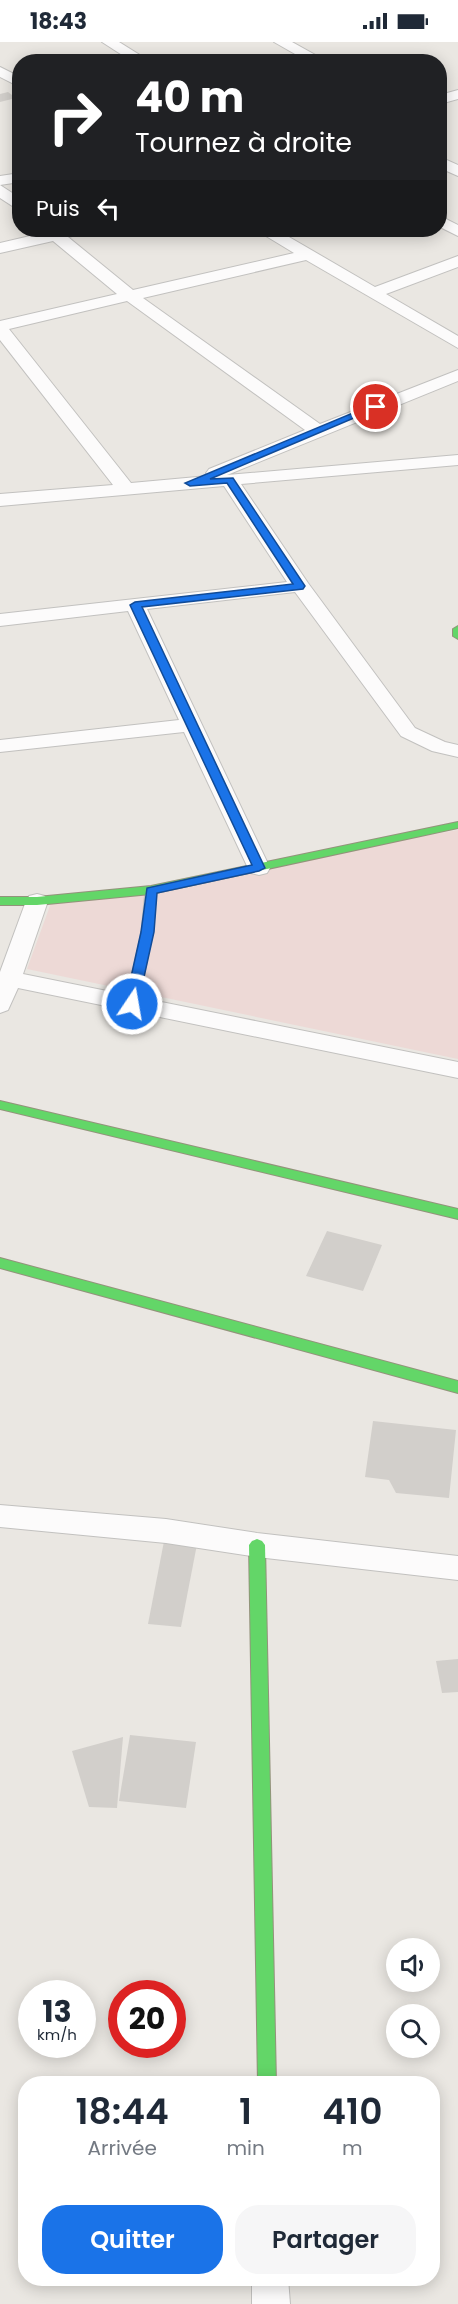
<!DOCTYPE html>
<html lang="fr">
<meta charset="utf-8">
<style>
:root{--surface:#fff;--page:#f6f6f7;--text:#1f2937;--muted:#747a83;--accent:#1a73e8}
body{margin:0;font-family:Poppins,sans-serif;background:var(--page);color:var(--text);height:100vh;display:flex;flex-direction:column;font-size:22px;white-space:nowrap}
*{box-sizing:border-box;margin:0}
p{font-size:20px;color:var(--muted)}
.icon{flex:none;width:33px;height:33px;fill:none;stroke:currentColor;stroke-width:2;stroke-linecap:round;stroke-linejoin:round}
.map{position:relative;flex:1;overflow:hidden}
.sheet{position:absolute;left:18px;top:2034px;width:422px;height:210px;display:flex;flex-direction:column;background:var(--surface);border-radius:24px;box-shadow:0 3px 15px #0003}
.sheet>*{flex:none}
.hud{position:absolute;left:12px;top:12px;width:435px;height:183px;border-radius:24px;box-shadow:0 3px 15px #0003;background:#202124;color:#fff;overflow:hidden}
.fabs{position:absolute;left:386px;top:1896px;display:grid;gap:12px}
.fabs a{display:grid;place-items:center;width:54px;height:54px;border-radius:50%;background:var(--surface);box-shadow:0 3px 15px #0003;font-size:30px}
.speed{position:absolute;left:18px;top:1938px;display:flex;gap:12px;font-size:30px;font-weight:700;text-align:center}
.speed>*{display:grid;place-content:center;width:78px;height:78px;border-radius:50%;background:var(--surface);box-shadow:0 3px 15px #0003;line-height:1}
.speed small{font-size:15px;font-weight:400}
.speed .limit{border:9px solid #d22;background:#fff;color:#111}
.pin{position:absolute;display:grid;place-items:center;width:51px;height:51px;color:#fff;margin:-26px;border:3px solid #fff;border-radius:50%;box-shadow:0 2px 6px #0007}
.me{position:absolute;width:66px;margin:-33px;rotate:12deg;stroke-linejoin:round;filter:drop-shadow(0 0 4px #0008)}
.turn{display:flex;align-items:center;gap:21px;height:126px;padding:0 24px;font-size:27px}
.turn .icon{width:78px;height:78px;stroke-width:2.5}
.turn b{display:block;font-size:42px;line-height:51px}
.then{display:flex;align-items:center;height:57px;padding:0 24px;background:#0003;gap:12px;font-size:22px}
.eta{display:flex;justify-content:space-evenly;align-items:center;height:102px;text-align:center}
.eta b{font-size:36px;font-weight:600;line-height:42px}
.cta{display:flex;gap:12px;margin-top:auto;padding:12px 24px}
.cta a{flex:1;height:69px;border-radius:24px;background:var(--accent);color:#fff;font-size:24px;font-weight:600;line-height:69px;text-align:center}
.cta a+a{background:var(--page);color:var(--text)}
.status{display:flex;justify-content:space-between;align-items:center;height:42px;padding:0 30px;background:var(--surface);direction:ltr}
.status svg{height:16px;fill:currentColor}
.map>svg:first-child{display:block}
</style>
<div class="status"><b>18:43</b><svg viewBox="0 0 49 12"><path d="M0 12V9h3v3zM5 12V6h3v6zM10 12V3h3v9zM15 12V0h3v12zM26 1h20v11H26zM47 4h2v5h-2z"/></svg></div>
<div class="map">
<svg width="458" height="2262" viewBox="0 0 458 2262">
<rect width="100%" height="100%" fill="#eae7e2"/>
<polygon fill="#edd9d6" points="458,788 458,1017 27,927 51,861"/>
<g fill="#d2cfcb">
<polygon points="8,50 16,56 0,60 0,52"/>
<polygon points="327,1189 382,1203 363,1249 306,1234"/>
<polygon points="373,1379 456,1388 449,1456 396,1451 389,1438 365,1435"/>
<polygon points="166,1489 199,1492 181,1585 148,1582"/>
<polygon points="458,1617 458,1650 442,1651 436,1619"/>
<polygon points="130,1693 196,1700 186,1766 119,1759"/>
<polygon points="123,1695 117,1766 89,1765 72,1709"/>
</g>
<g fill="none" stroke-linecap="round" stroke-linejoin="round">
<g stroke="#c2c1bf" stroke-width="3">
<polygon id="lane" points="151,845 156,848 152,890 138,962 132,966 126,962 142,890 146,848"/>
</g>
<g stroke="#c2c1bf" stroke-width="2">
<g id="street">
<polygon points="102,0 119,0 151,20 133,20"/>
<polygon points="274,0 292,0 328,20 309,20"/>
<polygon points="0,25 20,35 20,45 0,35"/>
<polygon points="458,48 458,57 440,62 440,53"/>
<polygon points="440,115 458,123 458,134 440,126"/>
<polygon points="20,131 20,140 0,143 20,156 20,169 0,156 0,134"/>
<polygon points="440,174 458,183 458,194 440,185"/>
<path d="M41 188H87L85 191 68 195 133 248 294 211 261 191 259 188H277L375 245 458 214V225L386 252 458 294V306L306 218 143 256 320 382 458 328V339L227 433 458 413V423L241 442 308 541 415 686 445 700 458 703V715L432 709 401 694 295 550 147 567 270 826 267 831 259 833 251 831 248 826 184 690 0 710V698L179 678 128 569 0 584V572L287 540 224 444 0 464V452L113 443 0 298V279L117 252 53 199 0 211V201L43 191ZM127 259 305 388 209 427 206 431 208 434 131 441 9 287Z"/>
<polygon points="37,852 45,854 48,859 23,932 458,1020 458,1036 18,946 8,968 0,971 0,930 26,859 29,854"/>
<polygon points="0,1463 166,1477 257,1491 458,1514 458,1538 257,1515 166,1501 0,1485"/>
<polygon points="252,2236 288,2236 290,2262 252,2262"/>
</g>
</g>
<g stroke="#93937b" stroke-width="2">
<g id="fast">
<polygon points="458,584 458,597 453,594 453,587"/>
<polygon points="458,780 458,786 151,852 37,863 0,863 0,855 37,855 151,844"/>
<polygon points="0,1059 458,1167 458,1177 0,1067"/>
<polygon points="0,1216 458,1339 458,1351 0,1226"/>
<polygon points="257,1497 262,1499 265,1503 276,2042 258,2042 249,1503 252,1499"/>
</g>
</g>
<use href="#lane" fill="#fcfbfb" fill-rule="evenodd"/>
<use href="#street" fill="#fcfbfb" fill-rule="evenodd"/>
<use href="#fast" fill="#63d668" fill-rule="evenodd"/>
</g>
<polygon fill="#1a73e8" stroke="#114b97" stroke-width="1.5" points="372,363 380,365 210,437 233,436 305,544 303,547 142,565 265,826 259,829 157,851 154,890 138,962 136,965 127,965 125,962 141,890 147,846 252,823 130,563 135,560 293,542 227,441 190,444 185,441"/>
</svg>
<div class="fabs">
<a><svg class="icon" aria-label="sound" viewBox="0 0 24 24"><path d="M4 9h4l5-4v14l-5-4H4zM17 9q2 3 0 6"/></svg></a>
<a><svg class="icon" aria-label="search" viewBox="0 0 24 24"><circle cx="10" cy="10" r="6"/><path d="M15 15l6 6"/></svg></a>
</div>
<div class="speed"><div>13<small>km/h</small></div><div class="limit">20</div></div>
<div class="pin" style="left:376px;top:365px;background:#d93025"><svg class="icon" aria-label="arrive" viewBox="0 0 24 24"><path d="M6 21V4h12l-3 4 3 4H6"/></svg></div>
<svg class="me" style="left:132px;top:962px" viewBox="-20 -20 40 40"><circle r="17" fill="#1a73e8" stroke="#fff" stroke-width="3"/><path d="M0-11L8 9 0 5-8 9z" fill="#fff"/></svg>
<div class="hud">
<div class="turn"><svg class="icon" aria-label="right" viewBox="0 0 24 24"><path d="M7 20v-9h11M14 6l5 5-5 5"/></svg><div><b>40 m</b>Tournez à droite</div></div>
<div class="then">Puis<svg class="icon" aria-label="left" viewBox="0 0 24 24"><path d="M17 20v-9H6M10 6l-5 5 5 5"/></svg></div>
</div>
<section class="sheet">
<div class="eta">
<div><b>18:44</b><p>Arrivée</p></div>
<div><b>1</b><p>min</p></div>
<div><b>410</b><p>m</p></div>
</div>
<div class="cta"><a>Quitter</a><a>Partager</a></div>
</section>
</div>
